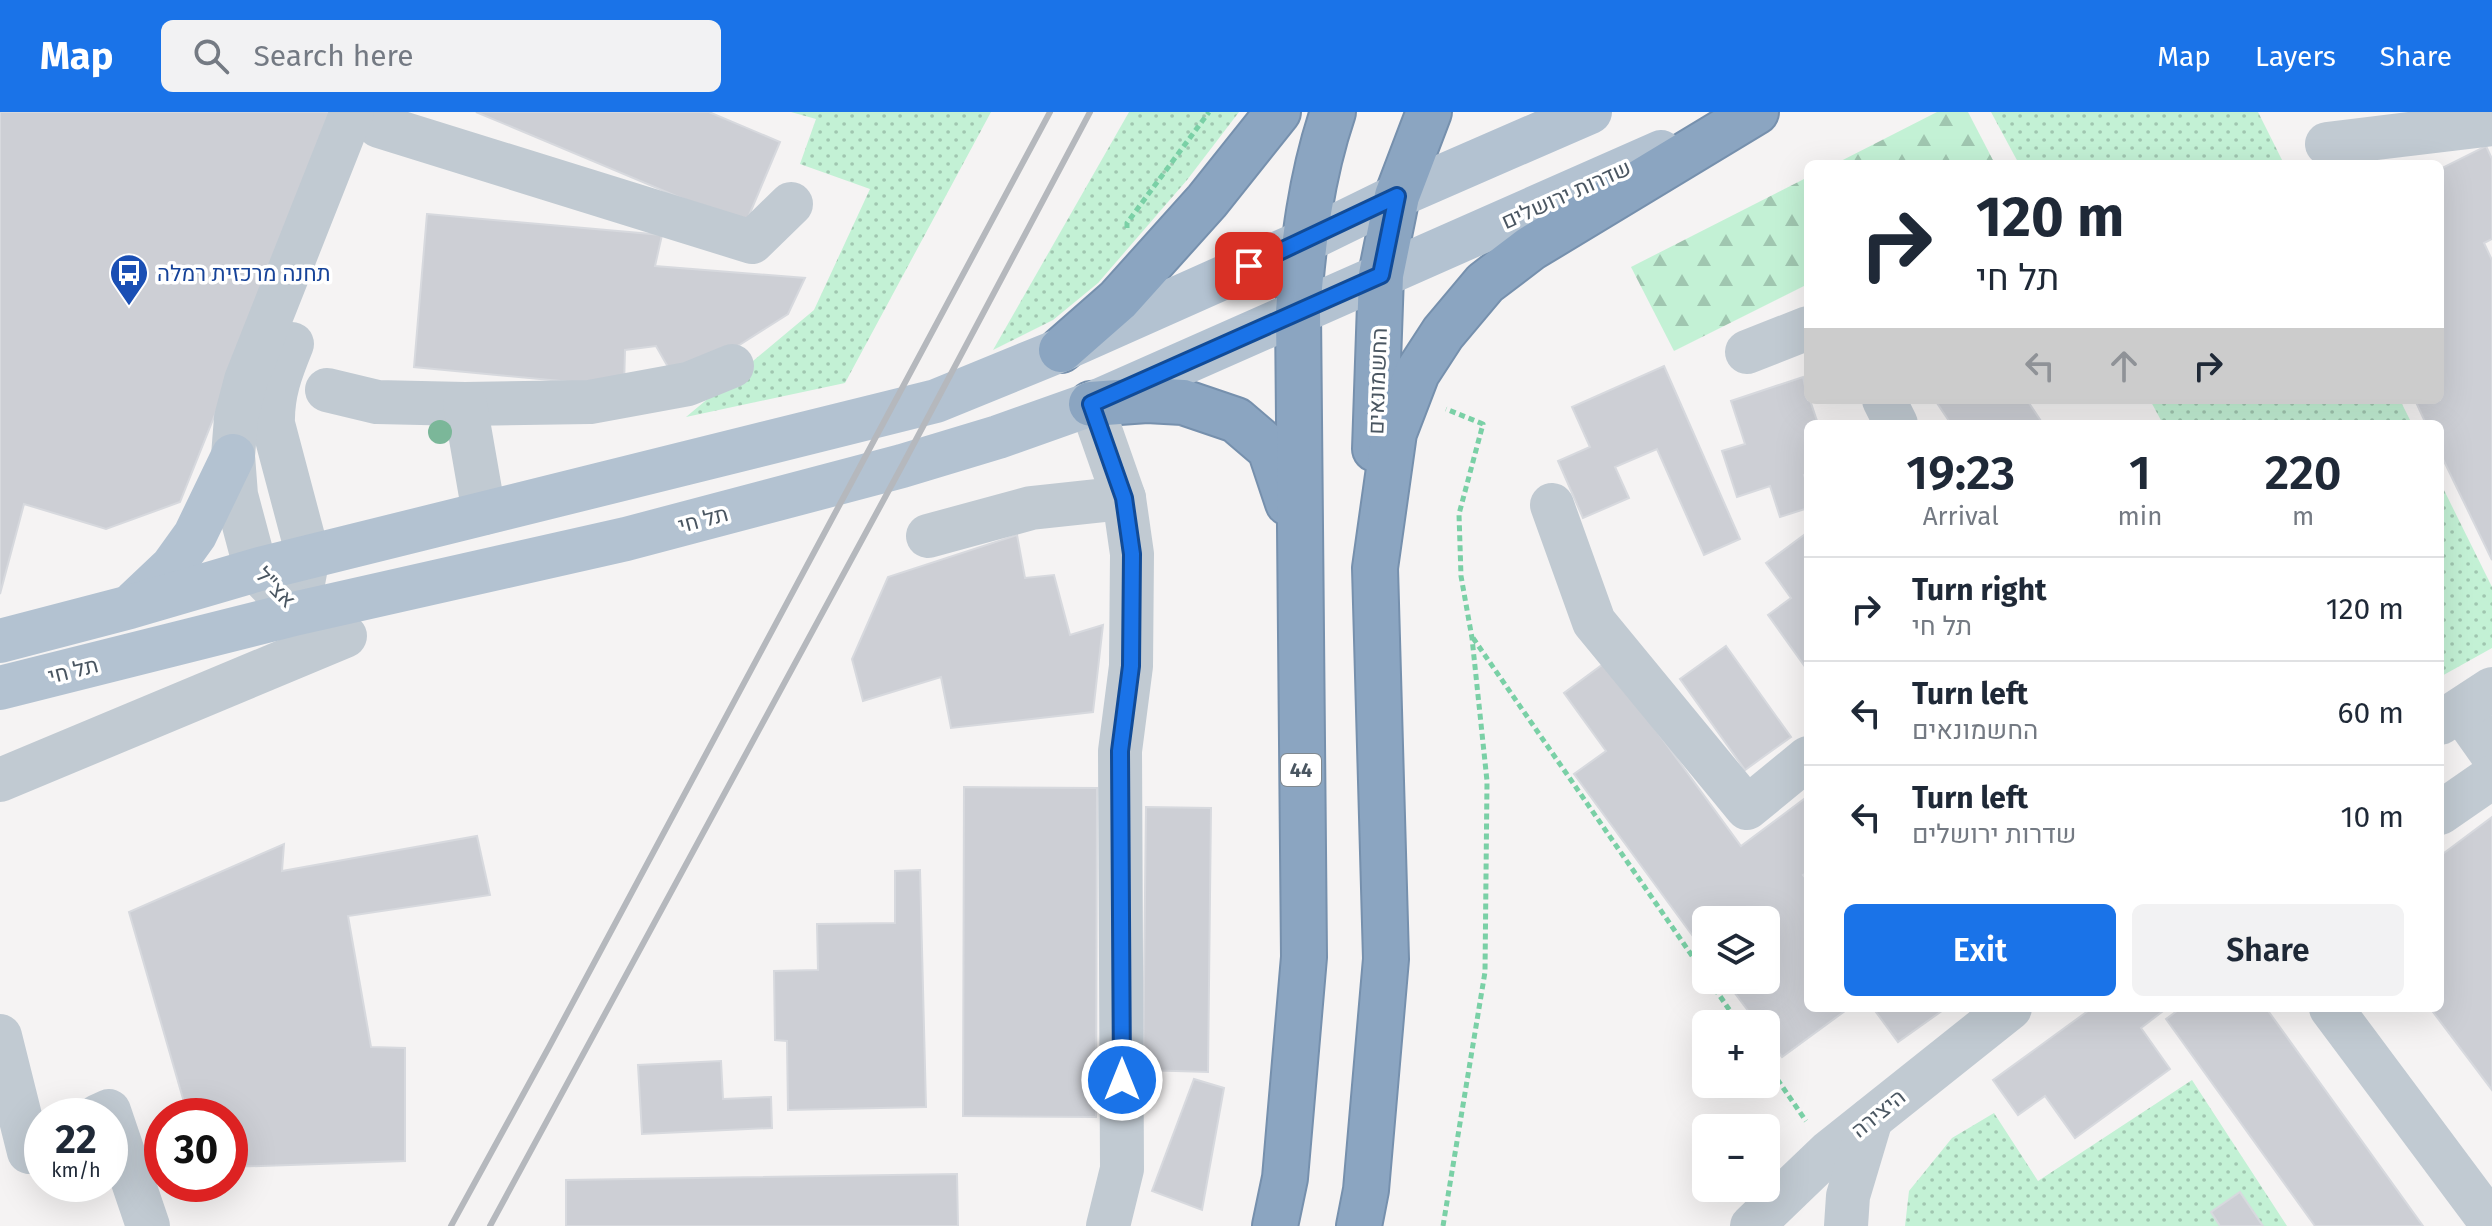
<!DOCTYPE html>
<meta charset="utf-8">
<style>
:root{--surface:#fff;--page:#f2f2f3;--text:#1f2937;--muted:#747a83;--line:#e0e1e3;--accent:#1a73e8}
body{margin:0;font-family:"Fira Sans",Heebo,sans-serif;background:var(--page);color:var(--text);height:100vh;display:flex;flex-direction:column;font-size:30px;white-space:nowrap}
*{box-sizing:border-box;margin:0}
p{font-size:26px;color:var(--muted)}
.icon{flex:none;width:44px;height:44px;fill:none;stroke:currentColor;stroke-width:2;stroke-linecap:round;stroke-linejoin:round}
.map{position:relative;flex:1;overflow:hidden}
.drawer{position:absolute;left:1804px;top:308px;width:640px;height:592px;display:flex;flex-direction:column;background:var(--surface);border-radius:12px;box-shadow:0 8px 32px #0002}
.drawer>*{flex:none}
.banner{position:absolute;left:1804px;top:48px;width:640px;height:244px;border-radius:12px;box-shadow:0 8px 32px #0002;background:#fff;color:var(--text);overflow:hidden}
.fabs{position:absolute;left:1692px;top:794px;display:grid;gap:16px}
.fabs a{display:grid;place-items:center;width:88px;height:88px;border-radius:12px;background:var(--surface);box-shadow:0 8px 32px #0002;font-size:40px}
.speed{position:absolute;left:24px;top:986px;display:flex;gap:16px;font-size:40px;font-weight:700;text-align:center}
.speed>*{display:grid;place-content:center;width:104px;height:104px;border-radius:50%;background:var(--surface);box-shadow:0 8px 32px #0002;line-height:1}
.speed small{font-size:20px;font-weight:400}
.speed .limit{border:12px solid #d22;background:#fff;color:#111}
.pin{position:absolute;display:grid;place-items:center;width:68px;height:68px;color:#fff;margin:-34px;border-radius:16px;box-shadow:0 4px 12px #0006}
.me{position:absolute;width:88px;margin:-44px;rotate:0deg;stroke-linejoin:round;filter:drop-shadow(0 0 6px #0008)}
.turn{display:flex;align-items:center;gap:28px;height:168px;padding:0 40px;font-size:36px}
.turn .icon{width:104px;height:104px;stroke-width:2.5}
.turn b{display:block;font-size:56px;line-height:68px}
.lanes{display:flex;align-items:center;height:76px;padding:0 40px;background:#0003;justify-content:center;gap:40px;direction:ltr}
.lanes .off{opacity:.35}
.eta{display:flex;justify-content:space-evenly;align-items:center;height:136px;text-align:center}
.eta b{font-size:48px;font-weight:600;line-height:56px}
.action{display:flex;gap:16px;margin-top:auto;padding:16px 40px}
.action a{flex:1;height:92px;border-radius:12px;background:var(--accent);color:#fff;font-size:32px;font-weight:600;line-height:92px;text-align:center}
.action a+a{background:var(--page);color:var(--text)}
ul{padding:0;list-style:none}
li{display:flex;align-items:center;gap:24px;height:104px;padding:0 40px;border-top:2px solid var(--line)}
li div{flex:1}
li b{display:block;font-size:30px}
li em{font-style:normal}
header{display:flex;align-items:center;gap:48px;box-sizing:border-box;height:112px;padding:0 40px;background:var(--accent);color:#fff}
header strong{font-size:38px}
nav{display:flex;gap:44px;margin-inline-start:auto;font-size:28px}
.search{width:560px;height:72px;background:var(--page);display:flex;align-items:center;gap:20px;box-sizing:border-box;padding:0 28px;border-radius:12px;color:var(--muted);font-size:30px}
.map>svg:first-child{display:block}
</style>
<header>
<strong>Map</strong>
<div class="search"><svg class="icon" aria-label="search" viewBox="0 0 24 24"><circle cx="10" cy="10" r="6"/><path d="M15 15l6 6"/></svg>Search here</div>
<nav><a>Map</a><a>Layers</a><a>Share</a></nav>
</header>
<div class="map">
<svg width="2492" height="1114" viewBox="0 0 2492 1114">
<defs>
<pattern id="grass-dots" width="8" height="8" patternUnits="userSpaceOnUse" patternTransform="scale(2)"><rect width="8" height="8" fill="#c3f1d5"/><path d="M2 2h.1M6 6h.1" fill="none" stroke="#a0c6b0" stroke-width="1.8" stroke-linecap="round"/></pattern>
<pattern id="forest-firs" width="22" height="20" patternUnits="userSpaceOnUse" patternTransform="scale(2)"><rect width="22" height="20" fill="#c3f1d5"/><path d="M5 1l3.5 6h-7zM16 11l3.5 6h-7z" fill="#a0c6b0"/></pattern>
</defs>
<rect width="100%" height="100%" fill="#f5f3f3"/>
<g fill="url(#grass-dots)">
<polygon points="791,0 991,0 845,271 686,305 814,198 870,77 800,52 816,7"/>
<polygon points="1129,0 1239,0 1187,68 1098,171 1053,208 993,238"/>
<polygon points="1991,0 2258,0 2284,52 2019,52"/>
<polygon points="2150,288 2400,288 2412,312 2163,312"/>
<polygon points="2440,370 2492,475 2492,536 2440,565"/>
<polygon points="2192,968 2287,1114 1905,1114 1909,1079 1952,1026 1994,1001 2038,1069"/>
</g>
<g fill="url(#forest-firs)">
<polygon points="1937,0 1968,0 1995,52 1835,52"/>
<polygon points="1808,65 1808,172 1674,239 1631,155"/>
</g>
<g fill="#cdcfd5" stroke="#d7d9de" stroke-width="2">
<polygon points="0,0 336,0 180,390 106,417 24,392 0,482"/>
<polygon points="476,0 709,0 780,30 745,113"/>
<polygon points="2486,34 2492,47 2492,127 2484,131 2492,148 2492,448 2440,341 2440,312 2426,312 2415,288 2440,288 2440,57"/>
<polygon points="427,102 662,123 655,154 805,166 788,202 730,239 676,269 656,234 625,238 624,275 414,255"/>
<polygon points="1664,254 1740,427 1704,443 1657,337 1615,355 1629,386 1583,406 1558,349 1590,335 1572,295"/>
<polygon points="1803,265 1808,288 1810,288 1818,312 1808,312 1808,362 1804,363 1808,375 1808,396 1780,405 1770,374 1737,385 1722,339 1745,332 1731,289"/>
<polygon points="1935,288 2027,288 2043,312 1951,312"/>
<polygon points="1808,420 1808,559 1768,503 1791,486 1766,451"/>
<polygon points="1017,423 1025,466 1054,463 1070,523 1103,513 1093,600 951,616 941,565 863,589 852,547 888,465"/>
<polygon points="1726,534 1791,625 1745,658 1680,567"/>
<polygon points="1606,550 1741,734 1808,684 1808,760 1803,763 1808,769 1808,896 1849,896 1782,945 1766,923 1766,912 1758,912 1725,868 1766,868 1766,808 1706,808 1706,842 1574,662 1606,639 1564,581"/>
<polygon points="964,675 1097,676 1096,1005 963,1004"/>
<polygon points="1146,695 1211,696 1208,960 1143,958"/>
<polygon points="2492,705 2492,978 2430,896 2440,896 2440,744"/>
<polygon points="477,724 490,783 348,804 371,935 405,936 405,1049 230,1055 230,1004 188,1004 129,800 284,732 282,759"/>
<polygon points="920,758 926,995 788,998 787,929 775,928 774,859 818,858 817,812 895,811 895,759"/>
<polygon points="1873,896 1946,896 1898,930"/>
<polygon points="2092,896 2167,896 2141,916 2170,957 2075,1026 2045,984 2018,1003 1993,968"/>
<polygon points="2181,896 2266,896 2423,1114 2315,1114 2166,907"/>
<polygon points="721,949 723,987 771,985 772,1016 642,1022 638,953"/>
<polygon points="1194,967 1224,976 1202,1098 1152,1079"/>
<polygon points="957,1062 958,1114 566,1114 566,1068"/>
<polygon points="2240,1080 2263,1114 2220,1114 2211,1100"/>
</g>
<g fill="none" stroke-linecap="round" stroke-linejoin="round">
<g stroke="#7690ad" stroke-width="48">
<g id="highway">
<polyline points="1061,238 1118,188 1207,89 1278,0"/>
<polyline points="1091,292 1147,288 1183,290 1236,308 1270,337 1288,391"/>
<polyline points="1375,337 1381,163 1397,84 1429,0"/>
<path d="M1275 1114 1285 1066 1304 845 1298 200C1303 132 1311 65 1333 0"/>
<polyline points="1359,1114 1366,1078 1386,847 1375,456 1394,321 1417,261 1443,221 1485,171 1531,136 1756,0"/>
</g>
</g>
<g stroke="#7ad0a6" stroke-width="5" stroke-dasharray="6 4" stroke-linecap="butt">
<polyline points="1127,116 1127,111 1209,0"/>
<polyline points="1473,526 1706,864"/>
<polyline points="1709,868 1739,912"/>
<polyline points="1766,951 1806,1009"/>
<polyline points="1443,1114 1485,860 1487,669 1472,526 1461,464 1459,402 1483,312 1446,297"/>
</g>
<g stroke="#c1cad2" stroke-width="44">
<polyline points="379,14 752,130 791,92"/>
<polyline points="2327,32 2492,12"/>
<path d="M292 232C281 259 272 282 273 312L308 444 301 482"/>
<polyline points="1747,240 1808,216"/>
<polyline points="327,278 377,290 465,292 590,290 688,272 732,254"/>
<polyline points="1884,288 1896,312"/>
<polyline points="465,292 484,401"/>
<polyline points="1091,292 1124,386 1132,442 1131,554 1120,639 1122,1057 1108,1114"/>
<polyline points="1552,393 1594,510 1747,696 1808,646"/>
<polyline points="928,424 1031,396 1124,386"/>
<polyline points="298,501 256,458 236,383 233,344 236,306 246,268 352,0"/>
<polyline points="2461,598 2492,642"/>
<polyline points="2440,611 2492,577"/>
<polyline points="0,668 345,524"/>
<polyline points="2440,701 2492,665"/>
<polyline points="2331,896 2492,1112"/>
<polyline points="0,924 29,1040"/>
<polyline points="98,1004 109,999 148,1114"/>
<polyline points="1752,1114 1828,1041 2010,896"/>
<polyline points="1846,1114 1848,1084 1871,1007"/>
</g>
<g stroke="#b3c2d1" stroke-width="44">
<polyline points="135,490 172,455 195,423 233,344"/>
<polyline points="0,529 130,495 256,458 936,289 1061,238 1303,130 1397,84 1590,0"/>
<polyline points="0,576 298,501 626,427 902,354 998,325 1091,292 1661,40"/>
</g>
<use href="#highway" stroke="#8ba5c1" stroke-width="44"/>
<g stroke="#b5b8bd" stroke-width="6">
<polyline points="451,1114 549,935 1050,0"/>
<polyline points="490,1114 902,354 1090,0"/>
</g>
</g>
<circle fill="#7bb799" cx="440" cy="320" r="12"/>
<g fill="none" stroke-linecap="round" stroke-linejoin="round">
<g stroke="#114b97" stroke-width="20">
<polyline id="route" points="1122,968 1120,639 1131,554 1132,442 1124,386 1091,292 1381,163 1397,84 1249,154"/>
</g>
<use href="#route" stroke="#1a73e8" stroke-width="14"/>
</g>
<defs>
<g id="bus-pin" transform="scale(2)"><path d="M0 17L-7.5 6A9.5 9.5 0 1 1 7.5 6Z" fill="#1a4fb4" stroke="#fff"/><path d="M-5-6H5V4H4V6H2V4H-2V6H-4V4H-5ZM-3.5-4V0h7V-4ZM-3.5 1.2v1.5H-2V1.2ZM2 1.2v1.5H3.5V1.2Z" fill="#fff"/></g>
</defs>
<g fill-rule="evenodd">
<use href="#bus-pin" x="129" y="161"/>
</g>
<g text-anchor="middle" stroke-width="7" stroke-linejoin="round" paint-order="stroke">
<rect fill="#fff" stroke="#808990" stroke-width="2" x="1281" y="642" width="40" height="32" rx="6"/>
<g font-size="20" font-weight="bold" fill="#4a5661">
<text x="1301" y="665">44</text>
</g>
<g font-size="22" fill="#4a5661" stroke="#fff">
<text transform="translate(1566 82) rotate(-24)" y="8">שדרות ירושלים</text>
<text transform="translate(1377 269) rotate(-88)" y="8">החשמונאים</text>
<text transform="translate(703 407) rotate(-15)" y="8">תל חי</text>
<text transform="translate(276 475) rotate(46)" y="8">אצ"ל</text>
<text transform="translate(73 558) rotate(-14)" y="8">תל חי</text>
<text transform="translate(1878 1001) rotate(-39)" y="8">היצירה</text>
</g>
<g font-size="22" fill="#164399" stroke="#fff" text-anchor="start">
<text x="157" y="169">תחנה מרכזית רמלה</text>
</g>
</g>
</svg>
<div class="fabs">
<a><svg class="icon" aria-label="layers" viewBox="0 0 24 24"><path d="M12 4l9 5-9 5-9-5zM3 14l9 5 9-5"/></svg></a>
<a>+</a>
<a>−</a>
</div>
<div class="speed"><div>22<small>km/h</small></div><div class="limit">30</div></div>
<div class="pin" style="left:1249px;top:154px;background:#d93025"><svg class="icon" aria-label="arrive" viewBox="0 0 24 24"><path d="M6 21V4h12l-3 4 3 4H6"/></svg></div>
<svg class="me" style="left:1122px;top:968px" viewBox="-20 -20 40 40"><circle r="17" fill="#1a73e8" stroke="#fff" stroke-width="3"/><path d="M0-11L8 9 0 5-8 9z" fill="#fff"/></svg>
<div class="banner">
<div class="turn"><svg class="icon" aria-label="right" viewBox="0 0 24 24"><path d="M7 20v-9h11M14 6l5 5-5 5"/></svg><div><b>120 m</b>תל חי</div></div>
<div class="lanes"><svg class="icon off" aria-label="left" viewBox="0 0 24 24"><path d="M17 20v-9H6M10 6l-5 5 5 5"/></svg><svg class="icon off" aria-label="ahead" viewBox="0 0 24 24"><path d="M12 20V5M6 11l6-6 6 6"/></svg><svg class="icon" aria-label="right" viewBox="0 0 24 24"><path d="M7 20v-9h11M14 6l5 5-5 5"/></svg></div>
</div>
<section class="drawer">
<div class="eta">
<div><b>19:23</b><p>Arrival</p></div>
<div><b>1</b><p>min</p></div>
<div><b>220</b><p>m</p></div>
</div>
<ul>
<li><svg class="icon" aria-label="right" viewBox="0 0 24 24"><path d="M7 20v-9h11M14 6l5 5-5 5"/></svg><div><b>Turn right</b><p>תל חי</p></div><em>120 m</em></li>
<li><svg class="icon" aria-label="left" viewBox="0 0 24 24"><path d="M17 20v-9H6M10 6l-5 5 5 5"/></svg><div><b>Turn left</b><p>החשמונאים</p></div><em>60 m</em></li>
<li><svg class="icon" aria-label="left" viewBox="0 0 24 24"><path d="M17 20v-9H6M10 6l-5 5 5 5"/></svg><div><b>Turn left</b><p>שדרות ירושלים</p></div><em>10 m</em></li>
</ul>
<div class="action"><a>Exit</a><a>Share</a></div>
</section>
</div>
